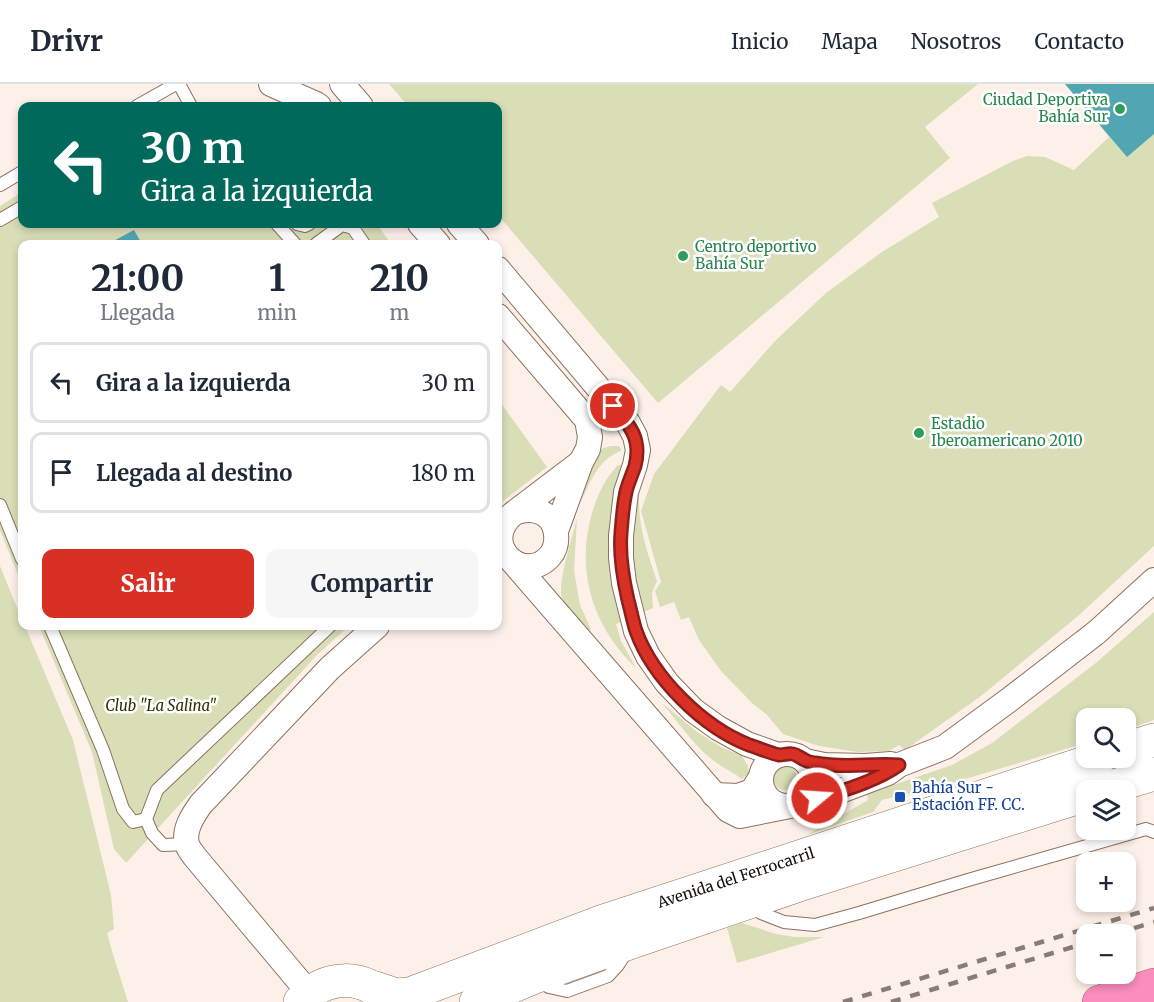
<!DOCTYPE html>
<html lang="es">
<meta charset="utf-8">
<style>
:root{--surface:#fff;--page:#f6f6f7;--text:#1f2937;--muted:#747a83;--line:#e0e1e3;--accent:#d93025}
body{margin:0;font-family:Merriweather,serif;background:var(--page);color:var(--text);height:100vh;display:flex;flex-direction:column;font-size:22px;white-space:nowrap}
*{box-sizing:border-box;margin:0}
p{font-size:20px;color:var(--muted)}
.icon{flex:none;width:33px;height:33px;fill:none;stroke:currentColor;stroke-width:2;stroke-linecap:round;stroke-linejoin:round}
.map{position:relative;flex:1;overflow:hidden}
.details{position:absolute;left:18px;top:156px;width:484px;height:390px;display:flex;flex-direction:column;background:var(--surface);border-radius:12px;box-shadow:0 3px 9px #0003}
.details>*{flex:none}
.banner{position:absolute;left:18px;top:18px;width:484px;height:126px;border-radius:12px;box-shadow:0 3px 9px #0003;background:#00695c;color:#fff;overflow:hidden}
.fabs{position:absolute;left:1076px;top:624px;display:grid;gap:12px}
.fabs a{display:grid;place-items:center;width:60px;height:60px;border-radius:12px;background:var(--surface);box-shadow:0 3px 9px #0003;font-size:30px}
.pin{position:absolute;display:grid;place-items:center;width:51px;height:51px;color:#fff;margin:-26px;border:3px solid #fff;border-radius:50%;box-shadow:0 2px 6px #0007}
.me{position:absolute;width:66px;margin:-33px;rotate:72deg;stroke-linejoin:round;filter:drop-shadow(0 0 4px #0008)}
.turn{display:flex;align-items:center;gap:21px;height:126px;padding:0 24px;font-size:27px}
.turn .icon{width:78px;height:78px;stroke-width:2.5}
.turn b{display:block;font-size:42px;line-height:51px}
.eta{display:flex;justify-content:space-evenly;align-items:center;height:102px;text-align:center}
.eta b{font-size:36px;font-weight:700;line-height:42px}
.button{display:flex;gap:12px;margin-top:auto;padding:12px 24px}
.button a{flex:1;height:69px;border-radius:12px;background:var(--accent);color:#fff;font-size:24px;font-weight:700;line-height:69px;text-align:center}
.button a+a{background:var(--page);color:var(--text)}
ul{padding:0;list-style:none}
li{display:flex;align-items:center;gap:18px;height:81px;margin:0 12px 9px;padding:0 12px;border:3px solid var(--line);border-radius:12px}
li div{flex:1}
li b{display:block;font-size:22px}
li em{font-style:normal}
header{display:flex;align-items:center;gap:36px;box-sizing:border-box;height:84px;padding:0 30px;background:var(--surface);border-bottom:2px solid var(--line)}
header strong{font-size:28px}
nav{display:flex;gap:33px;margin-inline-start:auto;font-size:21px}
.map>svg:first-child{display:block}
</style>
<header>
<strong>Drivr</strong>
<nav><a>Inicio</a><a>Mapa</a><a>Nosotros</a><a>Contacto</a></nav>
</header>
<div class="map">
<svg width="1154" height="918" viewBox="0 0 1154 918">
<rect width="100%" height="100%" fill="#fcf0e8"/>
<g fill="#d9deb7">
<polygon points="389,0 978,0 925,43 950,74 658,319 498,131 498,22 408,22"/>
<polygon points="1065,0 1154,0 1154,462 1078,532 981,612 905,666 899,661 889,667 858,668 819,662 783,650 767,631 752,619 721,587 699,556 689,533 681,536 674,518 660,523 655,507 661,498 641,427 654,390 721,301 730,308 776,256 826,209 882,168 939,133 932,119 1013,77 1027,72 1045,73 1074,86 1109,53"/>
<path d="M22 108V140H288C298 147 305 147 316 140H377L391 160H22V501L0 446V122Z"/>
<polygon points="498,315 547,383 498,421"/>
<path d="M610 362H620L621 367C598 375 590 399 580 420L593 376 599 366Z"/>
<path d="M639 379 646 387C644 393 641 399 640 405 635 432 648 472 657 497L652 509 653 524 616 540 621 557 636 584C593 543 575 487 592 429 598 410 604 396 618 381Z"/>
<path d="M577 434 574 487 580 521 591 545 588 548C579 538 566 527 562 514 557 499 573 452 577 434Z"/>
<polygon points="0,482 22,536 22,542 25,542 73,656 111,811 114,845 107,849 112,867 128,918 0,918"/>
<polygon points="1154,528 1154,636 1125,646 1125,634 1086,634 1086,659 948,700 882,716 873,728 807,751 868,716 867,710 952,681 992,659 1097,578"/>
<polygon points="39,542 349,542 318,570 126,779 114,765 92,668"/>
<path d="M662 619 697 648 721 663 742 672 748 682 749 689 742 695C733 688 723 684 714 677 695 663 677 637 662 619Z"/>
<circle cx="785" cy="694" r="12"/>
<polygon points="742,839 776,850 795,853 824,853 737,879 727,844"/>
</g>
<g fill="#51a6b2">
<polygon points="1065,0 1154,0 1154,50 1127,73"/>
<polygon points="134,146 142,160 108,160"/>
</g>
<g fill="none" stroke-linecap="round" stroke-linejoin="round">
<g stroke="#8c725f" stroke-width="14">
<g id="lane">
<polyline points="179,0 191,22"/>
<polyline points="137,22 176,0"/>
<polyline points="0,101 22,88"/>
<polyline points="0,136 22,123"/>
<polyline points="277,140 295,160"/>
<polyline points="297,140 305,142 309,140"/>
<polyline points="316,160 342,141 353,144 364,160"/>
<polyline points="0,421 22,475"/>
<polyline points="50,542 103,666 123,725 133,738 146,735"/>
<polyline points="187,760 163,761 152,749 146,735 157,706 330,542"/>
<polyline points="752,823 761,829 784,838 815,841 859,829 968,796 1146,745 1154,748"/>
<polyline points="538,897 549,903 567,907 608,892 618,881 627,867"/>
</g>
</g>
<g stroke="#8c725f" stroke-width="26">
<g id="street">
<polyline points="271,0 316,20 319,22"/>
<polyline points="342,0 361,22"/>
<polyline points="420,140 438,160"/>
<polyline points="459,140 477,160"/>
<polyline points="498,185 628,339 635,352 638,366 635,381 626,408 621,452 621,474 624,499 636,547 648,572 667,599 693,626 718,644 747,660 778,671"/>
<polyline points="498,232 587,336 590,353 588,365 581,378 556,447"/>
<path d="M514 429C533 422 554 428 556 450 557 459 555 466 550 472 524 502 477 460 514 429L581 378"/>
<polyline points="512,477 728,726 740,732 790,722"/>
<circle cx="787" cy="696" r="26"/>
<polyline points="805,677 824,681 865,682 891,680"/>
<polyline points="714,711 738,712 752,707 761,693"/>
<polyline points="798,720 835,709 888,689 899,681 945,663 1009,616 1097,548 1154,496"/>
<path d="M309 909 195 773C192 769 188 764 187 760 183 746 193 731 201 720L330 584 377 542"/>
</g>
</g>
<g stroke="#8c725f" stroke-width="34">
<g id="secondary">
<polyline points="1125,665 1154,656"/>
<polyline points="1101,706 1154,690"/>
<polyline points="375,904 396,911 410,910 601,838 1100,674"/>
<path d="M300 918C326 890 364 889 389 918"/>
<polyline points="476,918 532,894 632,858 805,799 1086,711"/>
</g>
</g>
<g stroke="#ac617e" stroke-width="34">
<polyline id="highway" points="1099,918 1154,901"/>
</g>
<use href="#lane" stroke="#fff" stroke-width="12"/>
<use href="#street" stroke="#fff" stroke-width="24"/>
<use href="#secondary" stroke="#fff" stroke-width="33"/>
<use href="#highway" stroke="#fb8dbd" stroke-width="33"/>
<g stroke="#887d75" stroke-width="4.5" stroke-dasharray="10 10" stroke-linecap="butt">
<polyline points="1115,850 1154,838"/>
<polyline points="843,918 1154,824"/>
<polyline points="891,918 1086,859"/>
</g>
</g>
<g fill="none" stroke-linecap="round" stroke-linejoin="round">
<g stroke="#8d1f18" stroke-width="15">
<path id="route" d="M613 322C630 341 642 355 635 382 632 391 628 399 626 408 623 421 622 436 621 449 619 472 623 494 628 516 631 527 633 538 636 547 653 594 703 643 749 661 756 663 772 670 779 671 784 671 788 669 793 670 798 671 800 674 805 676 809 679 817 679 822 680 848 684 874 679 899 681 876 697 844 707 817 714"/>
</g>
<use href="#route" stroke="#d93025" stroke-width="10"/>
</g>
<g fill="#2e9e5b" stroke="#fff" stroke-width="2">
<circle cx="1120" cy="25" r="6"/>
<circle cx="683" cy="172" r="6"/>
<circle cx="919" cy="349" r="6"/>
</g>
<rect fill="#1a4fb4" stroke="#fff" stroke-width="2" x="894" y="707" width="12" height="12" rx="3"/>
<g text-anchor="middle" stroke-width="5" stroke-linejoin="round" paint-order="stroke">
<g font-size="15" fill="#27864d" stroke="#fff" text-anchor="start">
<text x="1108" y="21" text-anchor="end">Ciudad Deportiva<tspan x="1108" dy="17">Bahía Sur</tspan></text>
<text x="695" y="168">Centro deportivo<tspan x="695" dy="17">Bahía Sur</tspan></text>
<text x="931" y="345">Estadio<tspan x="931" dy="17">Iberoamericano 2010</tspan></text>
</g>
<g font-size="15" font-style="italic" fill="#2e3100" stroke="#fff">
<text x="161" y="627">Club "La Salina"</text>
</g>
<g font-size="15" fill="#164399" stroke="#fff" text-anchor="start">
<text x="912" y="709">Bahía Sur -<tspan x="912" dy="17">Estación FF. CC.</tspan></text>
</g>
<g font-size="15" fill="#190f08" stroke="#fff">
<text transform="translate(736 794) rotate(-18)" y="5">Avenida del Ferrocarril</text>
</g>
</g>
</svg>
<div class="fabs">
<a><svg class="icon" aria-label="search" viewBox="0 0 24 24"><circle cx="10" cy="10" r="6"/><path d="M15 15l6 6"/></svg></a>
<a><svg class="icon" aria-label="layers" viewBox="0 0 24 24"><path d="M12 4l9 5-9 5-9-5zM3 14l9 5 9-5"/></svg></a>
<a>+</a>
<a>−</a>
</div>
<div class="pin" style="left:613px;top:322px;background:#d93025"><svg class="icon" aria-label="arrive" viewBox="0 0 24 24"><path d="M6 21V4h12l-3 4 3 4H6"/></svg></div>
<svg class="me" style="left:817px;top:714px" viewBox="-20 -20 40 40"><circle r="17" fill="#d93025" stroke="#fff" stroke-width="3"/><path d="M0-11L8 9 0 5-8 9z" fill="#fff"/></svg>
<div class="banner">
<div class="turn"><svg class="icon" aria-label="left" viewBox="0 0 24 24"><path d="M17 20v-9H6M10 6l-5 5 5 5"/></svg><div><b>30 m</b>Gira a la izquierda</div></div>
</div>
<section class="details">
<div class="eta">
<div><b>21:00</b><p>Llegada</p></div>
<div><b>1</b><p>min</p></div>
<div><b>210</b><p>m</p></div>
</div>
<ul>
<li><svg class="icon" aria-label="left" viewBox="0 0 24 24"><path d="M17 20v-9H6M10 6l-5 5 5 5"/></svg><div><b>Gira a la izquierda</b></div><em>30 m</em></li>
<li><svg class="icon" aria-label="arrive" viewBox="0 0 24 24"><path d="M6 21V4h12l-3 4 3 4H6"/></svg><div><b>Llegada al destino</b></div><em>180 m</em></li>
</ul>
<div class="button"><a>Salir</a><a>Compartir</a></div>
</section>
</div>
